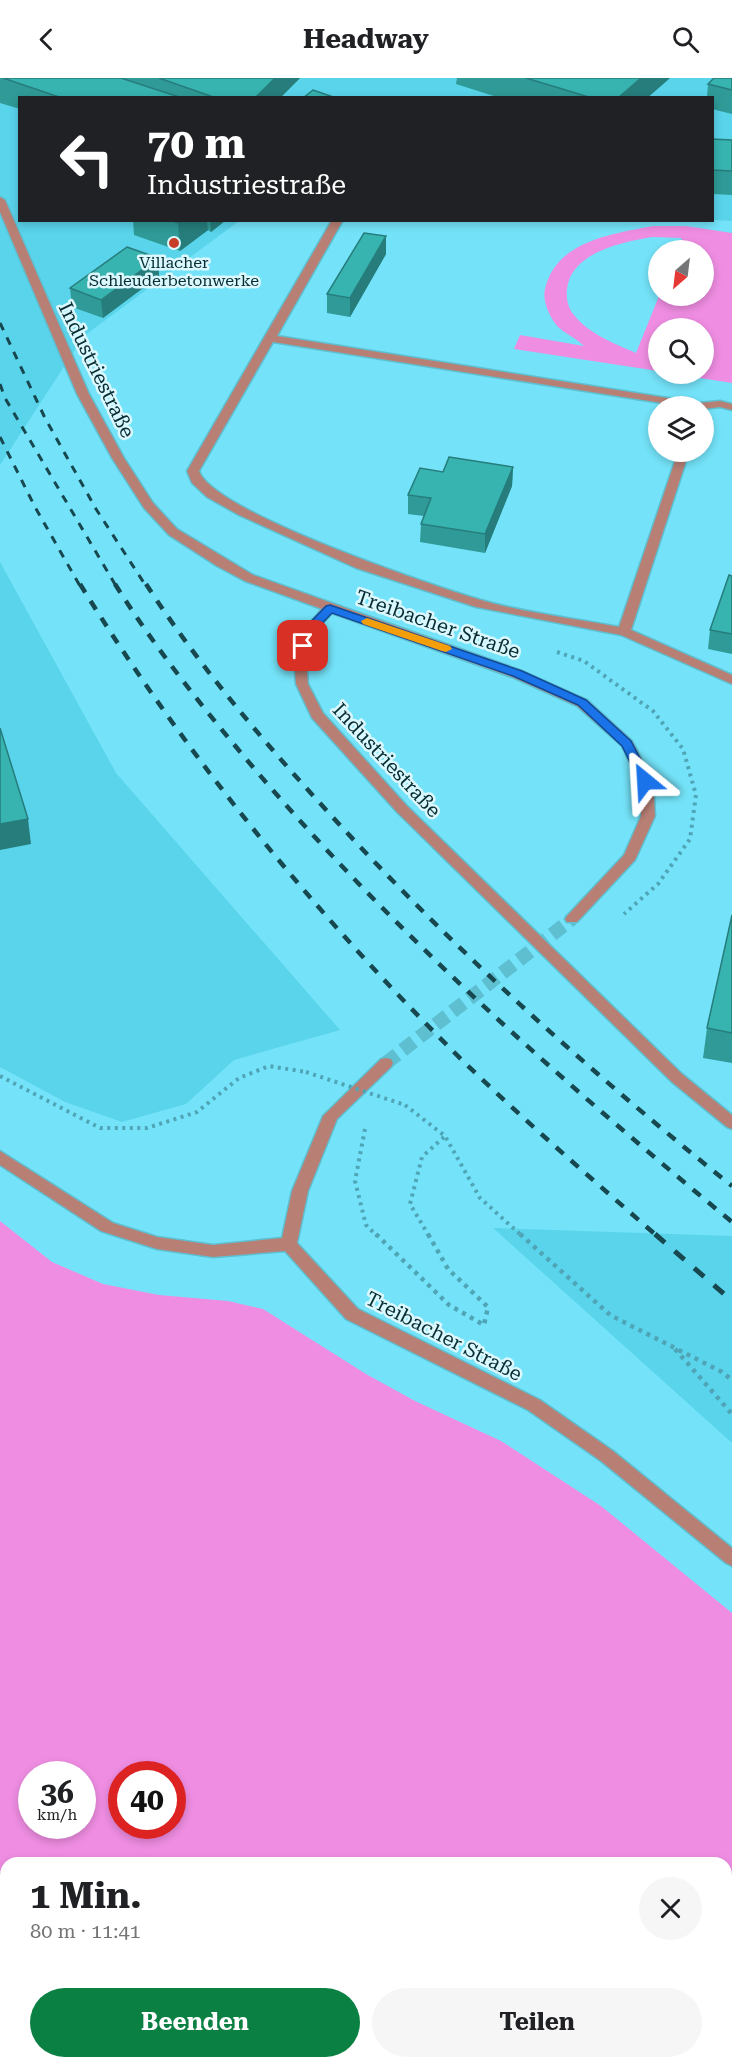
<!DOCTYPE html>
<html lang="de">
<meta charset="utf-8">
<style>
:root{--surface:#fff;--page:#f6f6f6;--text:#202124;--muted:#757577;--accent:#0b8043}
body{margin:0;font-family:"Roboto Serif",serif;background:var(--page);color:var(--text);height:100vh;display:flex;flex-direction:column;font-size:22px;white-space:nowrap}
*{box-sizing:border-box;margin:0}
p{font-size:20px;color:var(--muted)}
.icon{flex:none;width:33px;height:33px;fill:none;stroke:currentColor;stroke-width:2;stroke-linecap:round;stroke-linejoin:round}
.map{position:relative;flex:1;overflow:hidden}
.details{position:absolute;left:0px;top:1779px;width:732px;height:212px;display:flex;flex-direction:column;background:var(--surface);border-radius:18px 18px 0 0;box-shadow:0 3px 9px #0003}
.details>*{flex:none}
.guide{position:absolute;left:18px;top:18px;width:696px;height:126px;border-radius:0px;box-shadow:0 3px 9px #0003;background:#202124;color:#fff;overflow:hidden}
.needle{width:39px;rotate:208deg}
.fabs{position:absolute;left:648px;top:162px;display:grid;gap:12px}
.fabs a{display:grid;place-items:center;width:66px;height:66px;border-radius:50%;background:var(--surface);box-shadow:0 3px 9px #0003;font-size:30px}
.speed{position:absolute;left:18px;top:1683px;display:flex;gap:12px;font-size:30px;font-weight:700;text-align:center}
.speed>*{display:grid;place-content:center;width:78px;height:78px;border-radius:50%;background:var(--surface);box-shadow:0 3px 9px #0003;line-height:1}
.speed small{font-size:15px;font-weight:400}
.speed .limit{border:9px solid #d22;background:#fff;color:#111}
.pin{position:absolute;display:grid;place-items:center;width:51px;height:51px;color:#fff;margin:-26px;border-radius:12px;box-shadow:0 3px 9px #0006}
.me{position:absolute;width:66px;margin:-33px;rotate:333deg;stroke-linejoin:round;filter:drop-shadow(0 0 4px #0008)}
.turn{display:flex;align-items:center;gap:21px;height:126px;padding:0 30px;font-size:27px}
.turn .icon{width:78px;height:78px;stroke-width:2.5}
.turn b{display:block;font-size:42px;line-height:51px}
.round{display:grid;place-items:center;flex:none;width:63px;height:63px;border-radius:32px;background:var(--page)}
.headline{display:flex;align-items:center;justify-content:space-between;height:102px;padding:0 30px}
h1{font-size:36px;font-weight:700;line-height:45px}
.button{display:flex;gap:12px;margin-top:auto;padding:12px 30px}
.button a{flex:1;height:69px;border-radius:36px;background:var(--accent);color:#fff;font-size:24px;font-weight:700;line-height:69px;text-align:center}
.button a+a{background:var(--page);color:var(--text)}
header{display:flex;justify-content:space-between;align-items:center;height:78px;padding:0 30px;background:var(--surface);font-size:27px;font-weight:700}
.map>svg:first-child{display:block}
</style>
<header><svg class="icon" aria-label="back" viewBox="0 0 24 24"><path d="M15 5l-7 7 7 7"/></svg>Headway<svg class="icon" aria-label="search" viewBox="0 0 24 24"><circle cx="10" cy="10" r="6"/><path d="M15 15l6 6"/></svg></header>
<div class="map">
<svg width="732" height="1990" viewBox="0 0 732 1990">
<rect width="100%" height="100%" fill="#74e3f9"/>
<g fill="#59d4eb">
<polygon points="0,0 732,0 732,143 713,142 712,20 20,20 20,142 239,143 84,258 0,387"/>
<polygon points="0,484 116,695 340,952 234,982 186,1026 122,1044 65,1024 0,989"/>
<polygon points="493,1150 732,1158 732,1365"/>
</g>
<g fill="#ef8de2" fill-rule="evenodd">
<path d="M653 148H686L732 155V305L674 296H704V250H658V293L514 271 520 257 584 268C577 261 566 256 558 249 550 240 542 223 545 211 556 163 612 156 653 148ZM652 159 682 160 677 172H704V218H659L636 275C613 265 586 255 571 233 567 226 566 218 567 211 571 174 623 164 652 159Z"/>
<path d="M0 1143 52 1184 103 1206 159 1217 228 1223 263 1231 366 1296 415 1323 501 1363 601 1428 732 1535V1801L726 1810V1785H6V1984L613 1985 610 1990H0ZM32 1696H82V1748H32ZM122 1696H172V1748H122Z"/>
</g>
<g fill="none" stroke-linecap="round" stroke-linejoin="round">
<polyline stroke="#5ebfd1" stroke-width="14" stroke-dasharray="14 7" stroke-linecap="butt" points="386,985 572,841"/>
<g stroke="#5ebfd1" stroke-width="3">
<g id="minor">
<polygon points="0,119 5,122 89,316 124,380 153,425 177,451 253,497 522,593 587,622 632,663 653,703 655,738 635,782 577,844 567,844 565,841 567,838 624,777 641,738 639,703 622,668 577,628 512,599 332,535 313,556 306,581 308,606 323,635 407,728 682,996 732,1037 732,1051 727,1049 672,1004 397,734 312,640 296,606 294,581 301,555 322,531 245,503 217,488 169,457 144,430 112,380 77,316 0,134"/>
<path d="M332 142H343L277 258 699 325 720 323 732 326V332L720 329 704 331V328H681L273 264 199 393C213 434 433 508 481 522 525 535 574 540 619 549L678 374H689L631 552 732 597V606L621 557 476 529 356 490 239 437 207 419 192 405 187 393Z"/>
<polygon points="386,980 391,981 393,985 391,989 337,1041 308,1113 297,1165 358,1231 540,1322 613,1373 732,1470 732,1488 726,1485 601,1383 528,1332 346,1241 285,1173 213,1179 157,1171 101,1153 0,1087 0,1073 113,1145 157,1159 213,1167 282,1160 292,1113 323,1038 381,981"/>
</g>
</g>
<g stroke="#4fa5b6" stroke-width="4" stroke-dasharray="3 4.5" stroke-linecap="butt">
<polyline points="557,574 584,583 653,633 683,671 696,717 690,761 658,806 624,836"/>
<polyline points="0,998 100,1050 147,1050 197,1034 239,1000 269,988 306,994"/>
<polyline points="405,1027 445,1058 480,1120 522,1158"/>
<polyline points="365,1051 355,1103 366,1147 377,1158"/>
<polyline points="429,1158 410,1126 422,1079 445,1058"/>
</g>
<g stroke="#4fa5b6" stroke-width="4.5" stroke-dasharray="4 5" stroke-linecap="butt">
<polyline points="376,1156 449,1227 484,1247 488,1229 448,1191 428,1156"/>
<polyline points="520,1156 610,1237 722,1294 732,1302"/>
<polyline points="675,1271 732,1336"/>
<polyline points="726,1825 732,1816"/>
<polyline points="621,1990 624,1984"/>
</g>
<use href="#minor" fill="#b88075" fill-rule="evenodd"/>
<g stroke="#17474f" stroke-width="3" stroke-dasharray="8 8" stroke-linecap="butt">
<polyline points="0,245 45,340 96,431 146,508"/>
<polyline points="0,306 5,320 116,508"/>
<polyline points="0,359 35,429 80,508"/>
</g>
<g stroke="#17474f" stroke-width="4.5" stroke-dasharray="10 10" stroke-linecap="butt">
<path d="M80 506C188 681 319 841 465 985 527 1045 592 1101 657 1158"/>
<path d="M115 506C157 573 207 635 258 695 400 861 564 1005 732 1144"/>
<path d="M146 506C196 583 256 655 318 723 444 863 585 990 732 1108"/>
</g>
<polyline stroke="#17474f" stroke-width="5" stroke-dasharray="13 13" stroke-linecap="butt" points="655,1156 732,1223"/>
<polyline stroke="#4fa5b6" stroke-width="4" stroke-dasharray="3 4.5" stroke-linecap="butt" points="306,994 405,1027"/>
</g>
<g fill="#2f9a97">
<polygon points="0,0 300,0 280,20 20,20 20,31 0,25"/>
<polygon points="457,0 670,0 647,20 500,20 456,6"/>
<polygon points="732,0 732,36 712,31 712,20 707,20 708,6"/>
<polygon points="712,61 732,62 732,117 712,116"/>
<polygon points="133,142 226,142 211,154 208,152 180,173 134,157"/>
<polygon points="386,158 386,176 350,239 327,235 327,216"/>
<polygon points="158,180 159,198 103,240 72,229 70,210"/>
<polygon points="513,389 512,408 485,475 420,464 421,446 424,438 408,436 408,417 443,394"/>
<polygon points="732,498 732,576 708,571 710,552"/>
<polygon points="732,837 732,985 703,980 707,950"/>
</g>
<g fill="#267d7b">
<polygon points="275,0 300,0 280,20 255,20"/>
<polygon points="641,0 670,0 647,20 618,20"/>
<polygon points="182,142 207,142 208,152 180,173 178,145"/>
<polygon points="210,142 226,142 211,154"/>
<polygon points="386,158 386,176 350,239 350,220"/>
<polygon points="158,180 159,198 103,240 101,222"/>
<polygon points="513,389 512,408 485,475 485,456"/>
<polygon points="28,741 31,766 0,772 0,746"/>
</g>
<g fill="#37b3b0" stroke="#267d7b" stroke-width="1.5">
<polygon points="3,0 121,0 182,20 62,20"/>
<polygon points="159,0 275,0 255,20 216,20"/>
<polygon points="526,0 641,0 618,20 592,20"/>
<polygon points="714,0 732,0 732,12 708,6"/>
<polygon points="313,12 336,20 303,20"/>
<polygon points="712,61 732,62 732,93 712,92"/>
<polygon points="170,142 182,142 178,145"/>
<polygon points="364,155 386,158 350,220 327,216"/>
<polygon points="127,169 158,180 101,222 70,210"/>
<polygon points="449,379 513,389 485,456 421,446 431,420 408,417 420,390 443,394"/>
<polygon points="729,497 732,498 732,556 710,552"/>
<polygon points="0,650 28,741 0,746"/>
<polygon points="732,837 732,955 707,950"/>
</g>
<polygon fill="#1a73e8" stroke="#114b97" stroke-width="1.5" points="330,527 522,593 586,622 631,663 652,703 645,707 641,706 622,668 578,627 513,598 332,535 312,556 308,570 299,570 298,568 303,552 326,528"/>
<polygon fill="#f59e0b" points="367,540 450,568 452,571 446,574 442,573 363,546 361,543"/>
<circle fill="#c83d25" stroke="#daf8fe" stroke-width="2" cx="174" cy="165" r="6"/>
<g text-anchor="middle" stroke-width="5" stroke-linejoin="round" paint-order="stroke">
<g font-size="16" fill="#072d33" stroke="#daf8fe">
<text x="174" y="190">Villacher<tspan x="174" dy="18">Schleuderbetonwerke</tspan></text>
</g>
<g font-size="20" fill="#072d33" stroke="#daf8fe">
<text transform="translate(97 292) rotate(64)" y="7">Industriestraße</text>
<text transform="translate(438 546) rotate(19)" y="7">Treibacher Straße</text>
<text transform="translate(387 682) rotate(47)" y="7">Industriestraße</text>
<text transform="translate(444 1258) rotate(27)" y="7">Treibacher Straße</text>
</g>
</g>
</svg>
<div class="fabs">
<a><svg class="needle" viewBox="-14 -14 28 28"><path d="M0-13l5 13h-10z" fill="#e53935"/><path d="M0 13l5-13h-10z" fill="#757577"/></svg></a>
<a><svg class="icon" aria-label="search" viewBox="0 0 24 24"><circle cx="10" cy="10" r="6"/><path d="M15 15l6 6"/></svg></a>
<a><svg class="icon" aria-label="layers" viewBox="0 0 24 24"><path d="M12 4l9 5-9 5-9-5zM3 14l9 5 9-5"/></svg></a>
</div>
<div class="speed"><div>36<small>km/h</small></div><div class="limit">40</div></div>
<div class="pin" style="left:303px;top:568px;background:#d93025"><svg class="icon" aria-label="arrive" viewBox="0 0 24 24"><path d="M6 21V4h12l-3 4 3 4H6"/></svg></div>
<svg class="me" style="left:645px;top:703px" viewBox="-20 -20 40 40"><path d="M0-17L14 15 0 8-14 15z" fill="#1a73e8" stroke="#fff" stroke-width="4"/></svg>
<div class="guide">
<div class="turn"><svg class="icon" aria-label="left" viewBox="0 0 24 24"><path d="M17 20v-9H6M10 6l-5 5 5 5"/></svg><div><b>70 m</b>Industriestraße</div></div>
</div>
<section class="details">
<div class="headline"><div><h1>1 Min.</h1><p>80 m · 11:41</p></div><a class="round"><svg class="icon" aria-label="close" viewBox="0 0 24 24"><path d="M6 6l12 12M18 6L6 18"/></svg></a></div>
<div class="button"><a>Beenden</a><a>Teilen</a></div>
</section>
</div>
